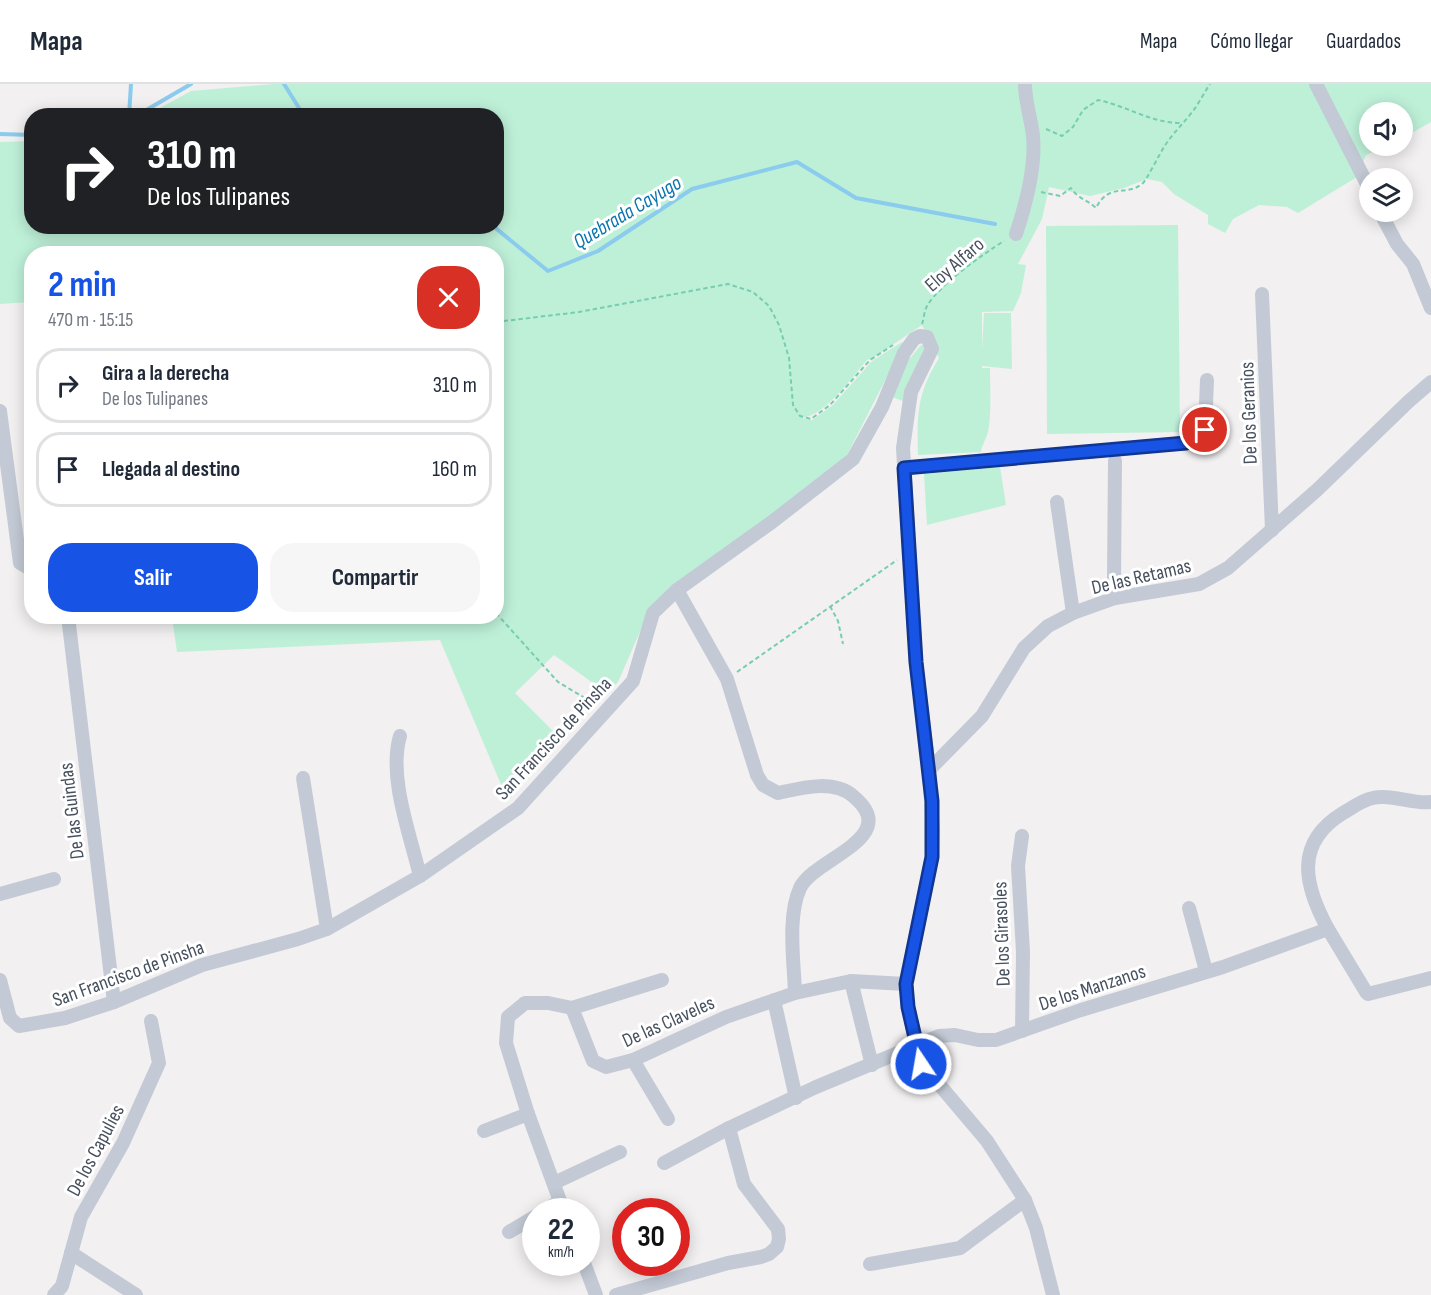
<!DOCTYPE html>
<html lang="es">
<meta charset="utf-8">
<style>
:root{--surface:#fff;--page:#f6f6f7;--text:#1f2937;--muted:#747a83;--line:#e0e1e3;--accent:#1753e5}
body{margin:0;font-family:"Sofia Sans Condensed",sans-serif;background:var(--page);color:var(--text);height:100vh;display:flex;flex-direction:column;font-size:22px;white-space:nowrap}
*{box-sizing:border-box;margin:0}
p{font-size:20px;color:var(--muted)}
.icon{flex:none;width:33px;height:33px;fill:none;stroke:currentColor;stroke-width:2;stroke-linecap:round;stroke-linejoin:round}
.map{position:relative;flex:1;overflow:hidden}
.panel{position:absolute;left:24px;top:162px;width:480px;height:378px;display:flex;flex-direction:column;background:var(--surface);border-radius:24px;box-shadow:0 3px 15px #0003}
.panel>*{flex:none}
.guide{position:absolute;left:24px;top:24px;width:480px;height:126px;border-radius:24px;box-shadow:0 3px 15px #0003;background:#202124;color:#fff;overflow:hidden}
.fabs{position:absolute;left:1359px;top:18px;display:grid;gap:12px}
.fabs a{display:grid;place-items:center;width:54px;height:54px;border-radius:50%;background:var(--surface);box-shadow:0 3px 15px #0003;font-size:30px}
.speed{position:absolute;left:522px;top:1114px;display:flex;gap:12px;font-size:30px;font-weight:700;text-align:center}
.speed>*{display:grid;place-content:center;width:78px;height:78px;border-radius:50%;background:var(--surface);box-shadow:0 3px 15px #0003;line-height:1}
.speed small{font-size:15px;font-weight:400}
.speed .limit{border:9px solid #d22;background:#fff;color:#111}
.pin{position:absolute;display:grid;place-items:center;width:51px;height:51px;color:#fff;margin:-26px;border:3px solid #fff;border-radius:50%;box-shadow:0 2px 6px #0007}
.me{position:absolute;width:66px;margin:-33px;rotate:348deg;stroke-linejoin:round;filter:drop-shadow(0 0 4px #0008)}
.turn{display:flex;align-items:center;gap:21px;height:126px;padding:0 24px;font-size:27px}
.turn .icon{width:78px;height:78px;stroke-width:2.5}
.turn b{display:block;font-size:42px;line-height:51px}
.round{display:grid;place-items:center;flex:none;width:63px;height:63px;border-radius:24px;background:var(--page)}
.overview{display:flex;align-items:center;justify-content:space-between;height:102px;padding:0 24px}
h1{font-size:36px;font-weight:700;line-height:45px;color:var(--accent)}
.primary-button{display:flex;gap:12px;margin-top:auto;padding:12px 24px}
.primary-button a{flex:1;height:69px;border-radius:24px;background:var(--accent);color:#fff;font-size:24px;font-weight:700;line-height:69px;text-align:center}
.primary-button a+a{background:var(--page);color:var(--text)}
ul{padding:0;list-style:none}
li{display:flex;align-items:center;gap:18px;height:75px;margin:0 12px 9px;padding:0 12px;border:3px solid var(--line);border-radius:24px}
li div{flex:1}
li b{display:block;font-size:22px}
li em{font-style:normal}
header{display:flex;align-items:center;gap:36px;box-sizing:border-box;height:84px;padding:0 30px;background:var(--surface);border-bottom:2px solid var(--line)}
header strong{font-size:28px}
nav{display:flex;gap:33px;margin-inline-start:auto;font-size:21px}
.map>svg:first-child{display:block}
</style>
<header>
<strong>Mapa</strong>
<nav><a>Mapa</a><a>Cómo llegar</a><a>Guardados</a></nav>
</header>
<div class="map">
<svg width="1431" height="1211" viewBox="0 0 1431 1211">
<rect width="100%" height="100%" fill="#f2f0f0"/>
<g fill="#bef0d8">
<path d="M274 0H1431V38L1403 54 1402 28H1370V62H1386L1366 71 1357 93 1298 129 1287 123 1259 121 1233 135 1225 149 1208 140V131L1174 110 1162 98 1147 95 1124 104 1090 112 1049 103 1042 135 1018 180 1026 181 1021 209 1013 227 982 228V266L984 229H1011L1012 285 982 282V284H990C990 299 992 338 987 351 985 357 982 361 981 368L918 371C917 329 917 310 939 274L922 241 870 276 868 275C852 293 826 331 802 334L812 336 833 321 872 277 902 258 904 259 847 371 649 527 618 598 607 609 554 571 515 609 560 654 508 717 440 556 177 568 172 533 496 532V170H32L31 218 0 220V58L31 57 32 142H496V32L147 31 191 7Z"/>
<polygon points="1178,141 1180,348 1047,350 1046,142"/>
<polygon points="921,261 926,262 903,317 889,312 901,285"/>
<polygon points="1000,383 1006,421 927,441 924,390"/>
</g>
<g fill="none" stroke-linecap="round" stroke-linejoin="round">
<g stroke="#8bcbed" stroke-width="4">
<polyline points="284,0 304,32"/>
<polyline points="129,32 131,0"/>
<polyline points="136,32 191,0"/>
<polyline points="0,50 32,51"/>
<polyline points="493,142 548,187 598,167 692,105 797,78 856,114 995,140"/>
</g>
<g stroke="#75ceaf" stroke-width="2" stroke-dasharray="4.5 3" stroke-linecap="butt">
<path d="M1046 45 1062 52 1073 43 1083 26 1098 16C1127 22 1151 39 1181 39"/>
<path d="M1041 108 1060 112 1071 104C1078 115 1088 116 1096 124 1110 97 1126 114 1143 99 1147 95 1159 71 1164 63 1172 50 1183 40 1193 27 1199 19 1204 9 1210 0"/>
<polyline points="496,238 579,228 728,200 753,208 769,222 779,241 789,274 793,321 800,332 811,335 830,321 870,276 893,261"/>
<path d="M922 240C924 235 924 227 927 222 939 201 983 170 1004 157"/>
<polyline points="830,522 838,537 843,560"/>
<polyline points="496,529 558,598 595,620"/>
<polyline points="737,588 897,476"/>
</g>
<g stroke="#c3cad5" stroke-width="14">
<polyline points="1316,0 1370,106"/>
<polyline points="1380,128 1397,160 1413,180 1431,224"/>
<path d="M1016 150C1026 120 1036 84 1033 52 1031 34 1025 18 1025 0"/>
<polyline points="1262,210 1272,446"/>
<polyline points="0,327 20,479 32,486"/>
<polyline points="1115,377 1114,495 1115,514"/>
<polyline points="904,384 1186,359 1198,354 1205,346 1207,296"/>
<polyline points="1057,418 1073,529"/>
<path d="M677 506 727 595 757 691 763 701 778 709C801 704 833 695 853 712 904 754 814 774 800 804 787 833 794 878 795 909"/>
<polyline points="68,532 114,918"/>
<path d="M400 652C388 693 410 750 420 792"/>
<polyline points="929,686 982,632 1024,564 1048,542 1073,529 1115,514 1199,500 1228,484 1317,406 1408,318 1431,298"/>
<polyline points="303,694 327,845"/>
<polyline points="0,810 54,795"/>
<polyline points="1189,824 1206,887"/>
<polyline points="1328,845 1366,908 1368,910 1431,894"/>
<polyline points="0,896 10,934 19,942 65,934 114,918 202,881 298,855 327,845 420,792 518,724 633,597 653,529 677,506 772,438 853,375 882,323 904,269 914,255 920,252 927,253 932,265 911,308 903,364 916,578 929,686 933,746 932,773 906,900 908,923 921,979 987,1057 1025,1116 1036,1144 1053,1211"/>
<polyline points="851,897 872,981"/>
<polyline points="774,916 796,1014"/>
<polyline points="572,924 662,896"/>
<polyline points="1022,947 1023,868 1018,782 1022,752"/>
<polyline points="633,976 668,1035"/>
<polyline points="484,1047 528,1030"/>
<path d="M664 1079 729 1044 816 1003 939 952 955 951 978 956H996L1081 926 1223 883 1328 845C1304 801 1294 759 1343 729 1355 722 1367 713 1381 713 1397 712 1414 720 1431 718"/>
<polyline points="554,1099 620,1068"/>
<polyline points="543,1128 560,1117"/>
<polyline points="564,1128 528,1030 506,959 508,933 525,919 548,919 572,924 593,977 606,983 633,976 726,933 795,909 851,897 906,900"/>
<polyline points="509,1148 536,1132"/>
<polyline points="71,1169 136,1211"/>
<polyline points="584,1179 596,1211"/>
<polyline points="870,1180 960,1164 1025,1116"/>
<polyline points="54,1211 62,1202 81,1133 123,1059 159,979 151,937"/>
<polyline points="616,1211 728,1179 761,1173 769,1170 777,1163 779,1155 778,1145 744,1100 729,1044"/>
</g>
</g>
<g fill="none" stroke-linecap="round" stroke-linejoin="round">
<g stroke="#0f3695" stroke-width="15">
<polyline id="route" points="921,980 908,923 906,900 932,773 932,717 916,578 904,384 1186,359 1198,354 1205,346"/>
</g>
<use href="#route" stroke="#1753e5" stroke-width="10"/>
</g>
<g text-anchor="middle" stroke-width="6" stroke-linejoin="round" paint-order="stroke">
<g font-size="20" fill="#47505e" stroke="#fff">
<text transform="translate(954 180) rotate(-41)" y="7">Eloy Alfaro</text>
<text transform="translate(1248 329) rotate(-92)" y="7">De los Geranios</text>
<text transform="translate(1141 492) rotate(-13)" y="7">De las Retamas</text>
<text transform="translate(553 654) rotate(-47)" y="7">San Francisco de Pinsha</text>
<text transform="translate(71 727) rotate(-97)" y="7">De las Guindas</text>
<text transform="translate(1001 850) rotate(-92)" y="7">De los Girasoles</text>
<text transform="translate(128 889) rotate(-20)" y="7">San Francisco de Pinsha</text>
<text transform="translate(1092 903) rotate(-18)" y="7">De los Manzanos</text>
<text transform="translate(668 937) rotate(-24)" y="7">De las Claveles</text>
<text transform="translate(95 1066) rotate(-62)" y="7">De los Capulies</text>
</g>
<g font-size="21" font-style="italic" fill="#0b74ad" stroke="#fff">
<text transform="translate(627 128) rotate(-31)" y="7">Quebrada Cayugo</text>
</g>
</g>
</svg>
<div class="fabs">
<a><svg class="icon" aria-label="sound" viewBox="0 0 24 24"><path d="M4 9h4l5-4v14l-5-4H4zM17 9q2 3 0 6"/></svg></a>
<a><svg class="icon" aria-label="layers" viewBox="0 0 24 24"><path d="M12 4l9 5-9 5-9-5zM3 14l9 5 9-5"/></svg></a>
</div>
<div class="speed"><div>22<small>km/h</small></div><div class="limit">30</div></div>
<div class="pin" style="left:1205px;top:346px;background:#d93025"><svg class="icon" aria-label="arrive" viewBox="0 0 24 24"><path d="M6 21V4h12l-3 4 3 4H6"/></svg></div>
<svg class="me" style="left:921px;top:980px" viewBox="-20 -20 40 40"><circle r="17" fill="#1753e5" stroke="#fff" stroke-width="3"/><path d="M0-11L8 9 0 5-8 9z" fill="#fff"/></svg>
<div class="guide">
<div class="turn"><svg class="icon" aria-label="right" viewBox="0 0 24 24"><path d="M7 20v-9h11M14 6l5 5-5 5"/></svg><div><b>310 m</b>De los Tulipanes</div></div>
</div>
<section class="panel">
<div class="overview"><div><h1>2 min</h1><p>470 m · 15:15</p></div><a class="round" style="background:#d93025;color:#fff"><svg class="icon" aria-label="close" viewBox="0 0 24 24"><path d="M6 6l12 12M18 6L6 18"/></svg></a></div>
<ul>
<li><svg class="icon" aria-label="right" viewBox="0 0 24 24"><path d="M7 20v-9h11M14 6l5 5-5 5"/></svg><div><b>Gira a la derecha</b><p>De los Tulipanes</p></div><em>310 m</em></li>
<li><svg class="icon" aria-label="arrive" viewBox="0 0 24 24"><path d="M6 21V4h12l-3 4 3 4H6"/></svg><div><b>Llegada al destino</b></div><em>160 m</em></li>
</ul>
<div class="primary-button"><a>Salir</a><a>Compartir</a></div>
</section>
</div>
